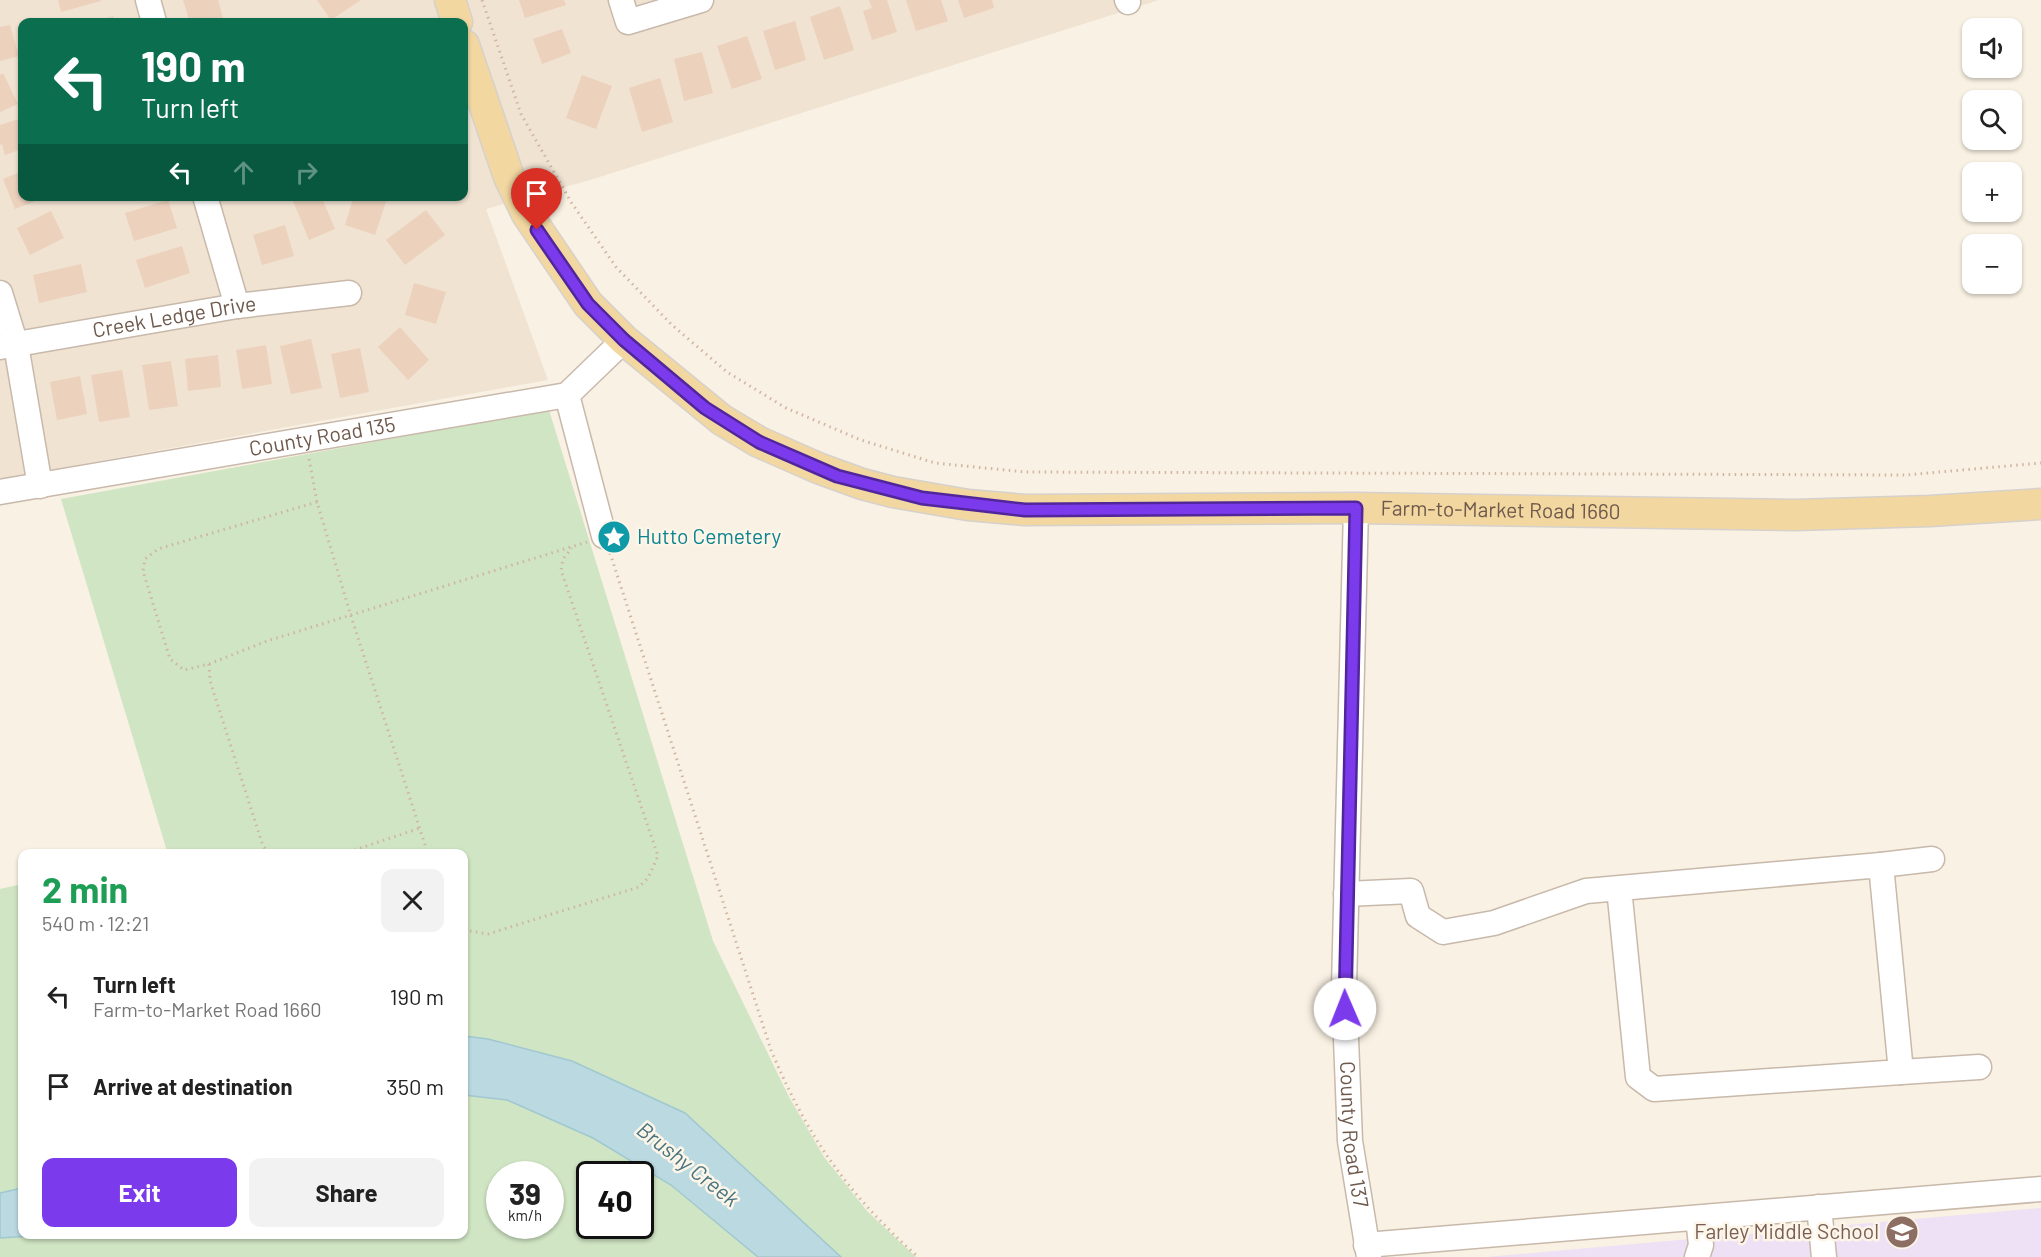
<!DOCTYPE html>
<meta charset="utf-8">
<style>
:root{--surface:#fff;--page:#f2f2f2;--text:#222;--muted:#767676;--accent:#7c3aed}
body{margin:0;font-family:Barlow,sans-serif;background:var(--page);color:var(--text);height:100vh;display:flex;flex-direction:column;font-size:22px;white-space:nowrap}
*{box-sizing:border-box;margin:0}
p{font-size:20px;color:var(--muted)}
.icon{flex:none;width:33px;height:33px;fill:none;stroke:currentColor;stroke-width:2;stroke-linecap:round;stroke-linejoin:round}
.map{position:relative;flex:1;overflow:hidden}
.sheet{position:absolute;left:18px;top:849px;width:450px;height:390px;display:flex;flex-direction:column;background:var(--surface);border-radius:12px;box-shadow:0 2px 4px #0004}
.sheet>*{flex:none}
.guide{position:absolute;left:18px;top:18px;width:450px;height:183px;border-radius:12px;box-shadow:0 2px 4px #0004;background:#0b6e4f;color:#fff;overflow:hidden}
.controls{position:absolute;left:1962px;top:18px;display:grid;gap:12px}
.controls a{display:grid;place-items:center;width:60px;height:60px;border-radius:12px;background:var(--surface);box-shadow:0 2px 4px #0004;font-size:30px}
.speed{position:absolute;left:486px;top:1161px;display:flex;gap:12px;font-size:30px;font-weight:700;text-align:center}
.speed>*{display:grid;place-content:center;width:78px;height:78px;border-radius:50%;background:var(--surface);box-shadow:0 2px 4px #0004;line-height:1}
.speed small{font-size:15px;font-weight:400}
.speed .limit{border:3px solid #111;border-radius:9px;background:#fff;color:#111}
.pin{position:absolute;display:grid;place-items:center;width:51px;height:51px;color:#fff;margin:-62px -26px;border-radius:50% 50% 50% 0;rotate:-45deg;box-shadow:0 0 6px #0007}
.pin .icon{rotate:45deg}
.me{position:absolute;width:66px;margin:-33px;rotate:359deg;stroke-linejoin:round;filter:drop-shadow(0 0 4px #0008)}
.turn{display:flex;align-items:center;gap:21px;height:126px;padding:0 24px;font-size:27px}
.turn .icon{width:78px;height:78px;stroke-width:2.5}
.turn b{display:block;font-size:42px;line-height:51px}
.lanes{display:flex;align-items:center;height:57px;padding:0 24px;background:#0003;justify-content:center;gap:30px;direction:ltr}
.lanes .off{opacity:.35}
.round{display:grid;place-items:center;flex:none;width:63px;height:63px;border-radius:12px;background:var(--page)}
.headline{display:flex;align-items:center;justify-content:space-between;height:102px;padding:0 24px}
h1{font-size:36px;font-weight:700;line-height:45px;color:#1e9e55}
.action{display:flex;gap:12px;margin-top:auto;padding:12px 24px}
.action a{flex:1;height:69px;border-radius:12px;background:var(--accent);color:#fff;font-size:24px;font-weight:700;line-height:69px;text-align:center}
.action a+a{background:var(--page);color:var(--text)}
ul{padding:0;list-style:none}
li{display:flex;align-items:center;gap:18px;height:90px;padding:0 24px}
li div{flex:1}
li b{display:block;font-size:22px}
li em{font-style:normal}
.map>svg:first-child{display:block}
</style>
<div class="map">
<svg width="2041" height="1257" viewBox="0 0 2041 1257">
<rect width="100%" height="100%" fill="#f9f1e3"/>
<path fill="#f0e3d2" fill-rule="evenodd" d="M0 0H1159L590 180 486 209 548 380 0 479ZM22 22H464V196H22Z"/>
<polygon fill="#eee0f5" points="2041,1208 2041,1257 1486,1257"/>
<path fill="#cfe5c3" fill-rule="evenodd" d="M549 410 713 941 789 1097 824 1157 867 1211 916 1257H0V889L22 884V1234H464V854L158 853 167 851 61 499ZM500 1174H550V1226H500ZM590 1174H640V1226H590Z"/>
<g fill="#bad9e0" stroke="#a1c8d1" stroke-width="1.5">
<polygon points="464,1036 488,1039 572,1061 685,1113 841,1257 758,1257 671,1185 593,1138 507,1100 464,1095"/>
<polygon points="22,1188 22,1234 45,1235 0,1238 0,1193"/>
</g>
<g fill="#ecd1bd">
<polygon points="58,0 101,0 101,1 61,12"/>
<polygon points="183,0 218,0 224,22 190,22"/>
<polygon points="317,0 361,0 331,20"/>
<polygon points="519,0 564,0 566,5 525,18"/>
<polygon points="869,0 887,0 897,32 872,40 863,11 872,8"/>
<polygon points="906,0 941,0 948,21 916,31"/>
<polygon points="958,0 992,0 994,8 964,18"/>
<polygon points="840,6 854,50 824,60 810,17"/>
<polygon points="113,16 115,22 94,22"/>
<polygon points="795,21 806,60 775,70 763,31"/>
<polygon points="10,25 19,56 0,61 0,27"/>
<polygon points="562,29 571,53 542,64 533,39"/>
<polygon points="747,36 762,79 732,89 717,46"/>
<polygon points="702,52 713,93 684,101 674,59"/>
<polygon points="3,73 18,104 0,112 0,75"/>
<polygon points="582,75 612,86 596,129 566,118"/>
<polygon points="660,78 673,122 642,132 629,88"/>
<polygon points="22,118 22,149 5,155 2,144 0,145 0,125"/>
<polygon points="22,171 22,196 46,197 15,209 3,179"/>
<polygon points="291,196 321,196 335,229 309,240"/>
<polygon points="354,196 388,196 375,235 345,225"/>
<polygon points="168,200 177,228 134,241 125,213"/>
<polygon points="426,210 445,235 405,265 386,240"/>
<polygon points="51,211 64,238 30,255 17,228"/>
<polygon points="285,225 294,256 262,265 253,235"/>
<polygon points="182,246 190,273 145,288 136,260"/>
<polygon points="81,264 87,292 39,303 33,275"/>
<polygon points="414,283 446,292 436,324 405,315"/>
<polygon points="400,327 429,360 408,380 378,347"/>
<polygon points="311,339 322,388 291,394 280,346"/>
<polygon points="266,345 272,384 242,389 236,350"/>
<polygon points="360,348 369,392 340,398 331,354"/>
<polygon points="218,355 221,387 188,391 185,359"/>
<polygon points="171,361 178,406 149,410 142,365"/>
<polygon points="122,370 130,417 99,422 91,375"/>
<polygon points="80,376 87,414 57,420 50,382"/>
</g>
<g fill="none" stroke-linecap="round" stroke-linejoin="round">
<g stroke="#c8b9ab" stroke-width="27">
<g id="minor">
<polyline points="148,0 154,22"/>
<polyline points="621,0 628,22 701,0"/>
<polyline points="1127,0 1128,2"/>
<polyline points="205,196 237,306"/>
<polyline points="0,293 16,345 40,486"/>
<path id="s1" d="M0 347 237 306 349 293"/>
<polyline points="567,395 604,536"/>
<path id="s2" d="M0 492 567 395 624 340"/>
<path id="s3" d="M1356 508 1344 987 1350 1141 1369 1257"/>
<polyline points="1881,865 1932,859"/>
<polyline points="1346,894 1411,891 1418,916 1443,932 1494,923 1586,891 1881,865 1901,1072 1654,1089 1638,1077 1619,888"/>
<polyline points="1901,1072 1979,1067"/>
<polyline points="1819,1207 1824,1257"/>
<polyline points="1366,1245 2041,1189"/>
<polyline points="1697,1257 1701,1245 1698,1218"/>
</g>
</g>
<g stroke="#d6d1cd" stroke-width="33">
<g id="major">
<polyline points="450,0 457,22"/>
<path id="s4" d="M464 45 509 177 527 214 588 304 624 340 722 420 759 442 818 468 862 484 893 492 968 505 1025 510 1356 508 1795 515 1930 511 2041 504"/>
</g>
</g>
<g stroke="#d0b5a1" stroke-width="3" stroke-dasharray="1.5 4.5" stroke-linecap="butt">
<polyline points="482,0 521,114 571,202 616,267 672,325 727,372 786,408 861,440 935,463 1025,472 1906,475 2041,463"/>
<polyline points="309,459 317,502 351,616 428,854"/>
<polyline points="317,502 158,549 145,559 143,571 170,659 184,670 209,664 267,641 587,542"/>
<path d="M610 553 771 1050C808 1138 847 1193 918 1257"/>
<polyline points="209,664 210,681 263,846 270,854"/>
<polyline points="343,854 420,828"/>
<polyline points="464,930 488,934 639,887 648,878 658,856 561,570 563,559 572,548"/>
</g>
<use href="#minor" stroke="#fff" stroke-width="24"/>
<use href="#major" stroke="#f2d7a1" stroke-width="30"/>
</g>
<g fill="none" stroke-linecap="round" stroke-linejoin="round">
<g stroke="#51269a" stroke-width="15">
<polyline id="route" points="537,230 588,304 624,340 705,408 759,442 837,476 922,498 1025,510 1356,508 1345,1009"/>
</g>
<use href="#route" stroke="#7c3aed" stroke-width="10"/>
</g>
<defs>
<g id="sight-disc" transform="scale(1.725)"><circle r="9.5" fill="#0f9aa8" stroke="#fdf5e8"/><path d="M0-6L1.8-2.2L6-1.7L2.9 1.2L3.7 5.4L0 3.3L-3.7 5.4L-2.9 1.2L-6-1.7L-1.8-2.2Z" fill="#fff"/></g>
<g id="school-disc" transform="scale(1.725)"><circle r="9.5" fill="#8d6e63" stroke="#fdf5e8"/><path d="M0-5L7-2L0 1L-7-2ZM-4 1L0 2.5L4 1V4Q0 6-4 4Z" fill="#fff"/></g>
</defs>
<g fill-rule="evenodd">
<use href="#sight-disc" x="614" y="537"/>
<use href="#school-disc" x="1902" y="1232"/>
</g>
<g text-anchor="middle" stroke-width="5" stroke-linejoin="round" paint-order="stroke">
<g font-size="21" fill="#6e594c" stroke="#fdf5e8">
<text dy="7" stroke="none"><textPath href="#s1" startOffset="177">Creek Ledge Drive</textPath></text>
<text dy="7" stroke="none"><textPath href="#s2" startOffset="327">County Road 135</textPath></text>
<text dy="7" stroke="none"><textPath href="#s4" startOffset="1262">Farm-to-Market Road 1660</textPath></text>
<text dy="7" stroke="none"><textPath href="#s3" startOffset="627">County Road 137</textPath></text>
</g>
<g font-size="21" fill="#0d838f" stroke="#fdf5e8" text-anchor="start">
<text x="637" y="544">Hutto Cemetery</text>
</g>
<g font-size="21" fill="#785e54" stroke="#fdf5e8" text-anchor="end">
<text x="1879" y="1239">Farley Middle School</text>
</g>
<g font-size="22" font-style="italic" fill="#487480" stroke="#fdf5e8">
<text transform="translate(688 1164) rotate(38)" y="8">Brushy Creek</text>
</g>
</g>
</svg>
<div class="controls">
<a><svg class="icon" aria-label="sound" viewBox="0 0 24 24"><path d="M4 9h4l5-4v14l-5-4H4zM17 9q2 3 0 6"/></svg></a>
<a><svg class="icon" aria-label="search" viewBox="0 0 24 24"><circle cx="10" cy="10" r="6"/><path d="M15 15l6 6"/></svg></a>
<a>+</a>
<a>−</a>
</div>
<div class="speed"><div>39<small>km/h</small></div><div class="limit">40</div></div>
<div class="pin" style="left:537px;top:230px;background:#d93025"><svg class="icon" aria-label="arrive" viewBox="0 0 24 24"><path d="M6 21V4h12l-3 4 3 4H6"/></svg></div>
<svg class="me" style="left:1345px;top:1009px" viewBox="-20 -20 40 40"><circle r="19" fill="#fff"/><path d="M0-13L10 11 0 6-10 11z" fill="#7c3aed"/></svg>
<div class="guide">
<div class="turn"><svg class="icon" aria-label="left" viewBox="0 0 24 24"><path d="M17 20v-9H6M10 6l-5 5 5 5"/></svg><div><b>190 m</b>Turn left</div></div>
<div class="lanes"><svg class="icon" aria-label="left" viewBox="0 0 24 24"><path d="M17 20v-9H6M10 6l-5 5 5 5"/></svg><svg class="icon off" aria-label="ahead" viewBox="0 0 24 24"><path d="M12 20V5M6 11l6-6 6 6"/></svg><svg class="icon off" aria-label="right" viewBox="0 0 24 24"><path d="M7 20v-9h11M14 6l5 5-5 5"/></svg></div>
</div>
<section class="sheet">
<div class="headline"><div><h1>2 min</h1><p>540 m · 12:21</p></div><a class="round"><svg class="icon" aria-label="close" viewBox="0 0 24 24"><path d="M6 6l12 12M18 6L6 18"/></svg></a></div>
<ul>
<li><svg class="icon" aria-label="left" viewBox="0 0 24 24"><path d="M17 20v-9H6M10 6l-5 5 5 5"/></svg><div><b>Turn left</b><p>Farm-to-Market Road 1660</p></div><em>190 m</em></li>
<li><svg class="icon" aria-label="arrive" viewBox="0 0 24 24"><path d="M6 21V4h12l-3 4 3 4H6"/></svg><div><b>Arrive at destination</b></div><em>350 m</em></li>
</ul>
<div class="action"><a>Exit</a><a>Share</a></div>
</section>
</div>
